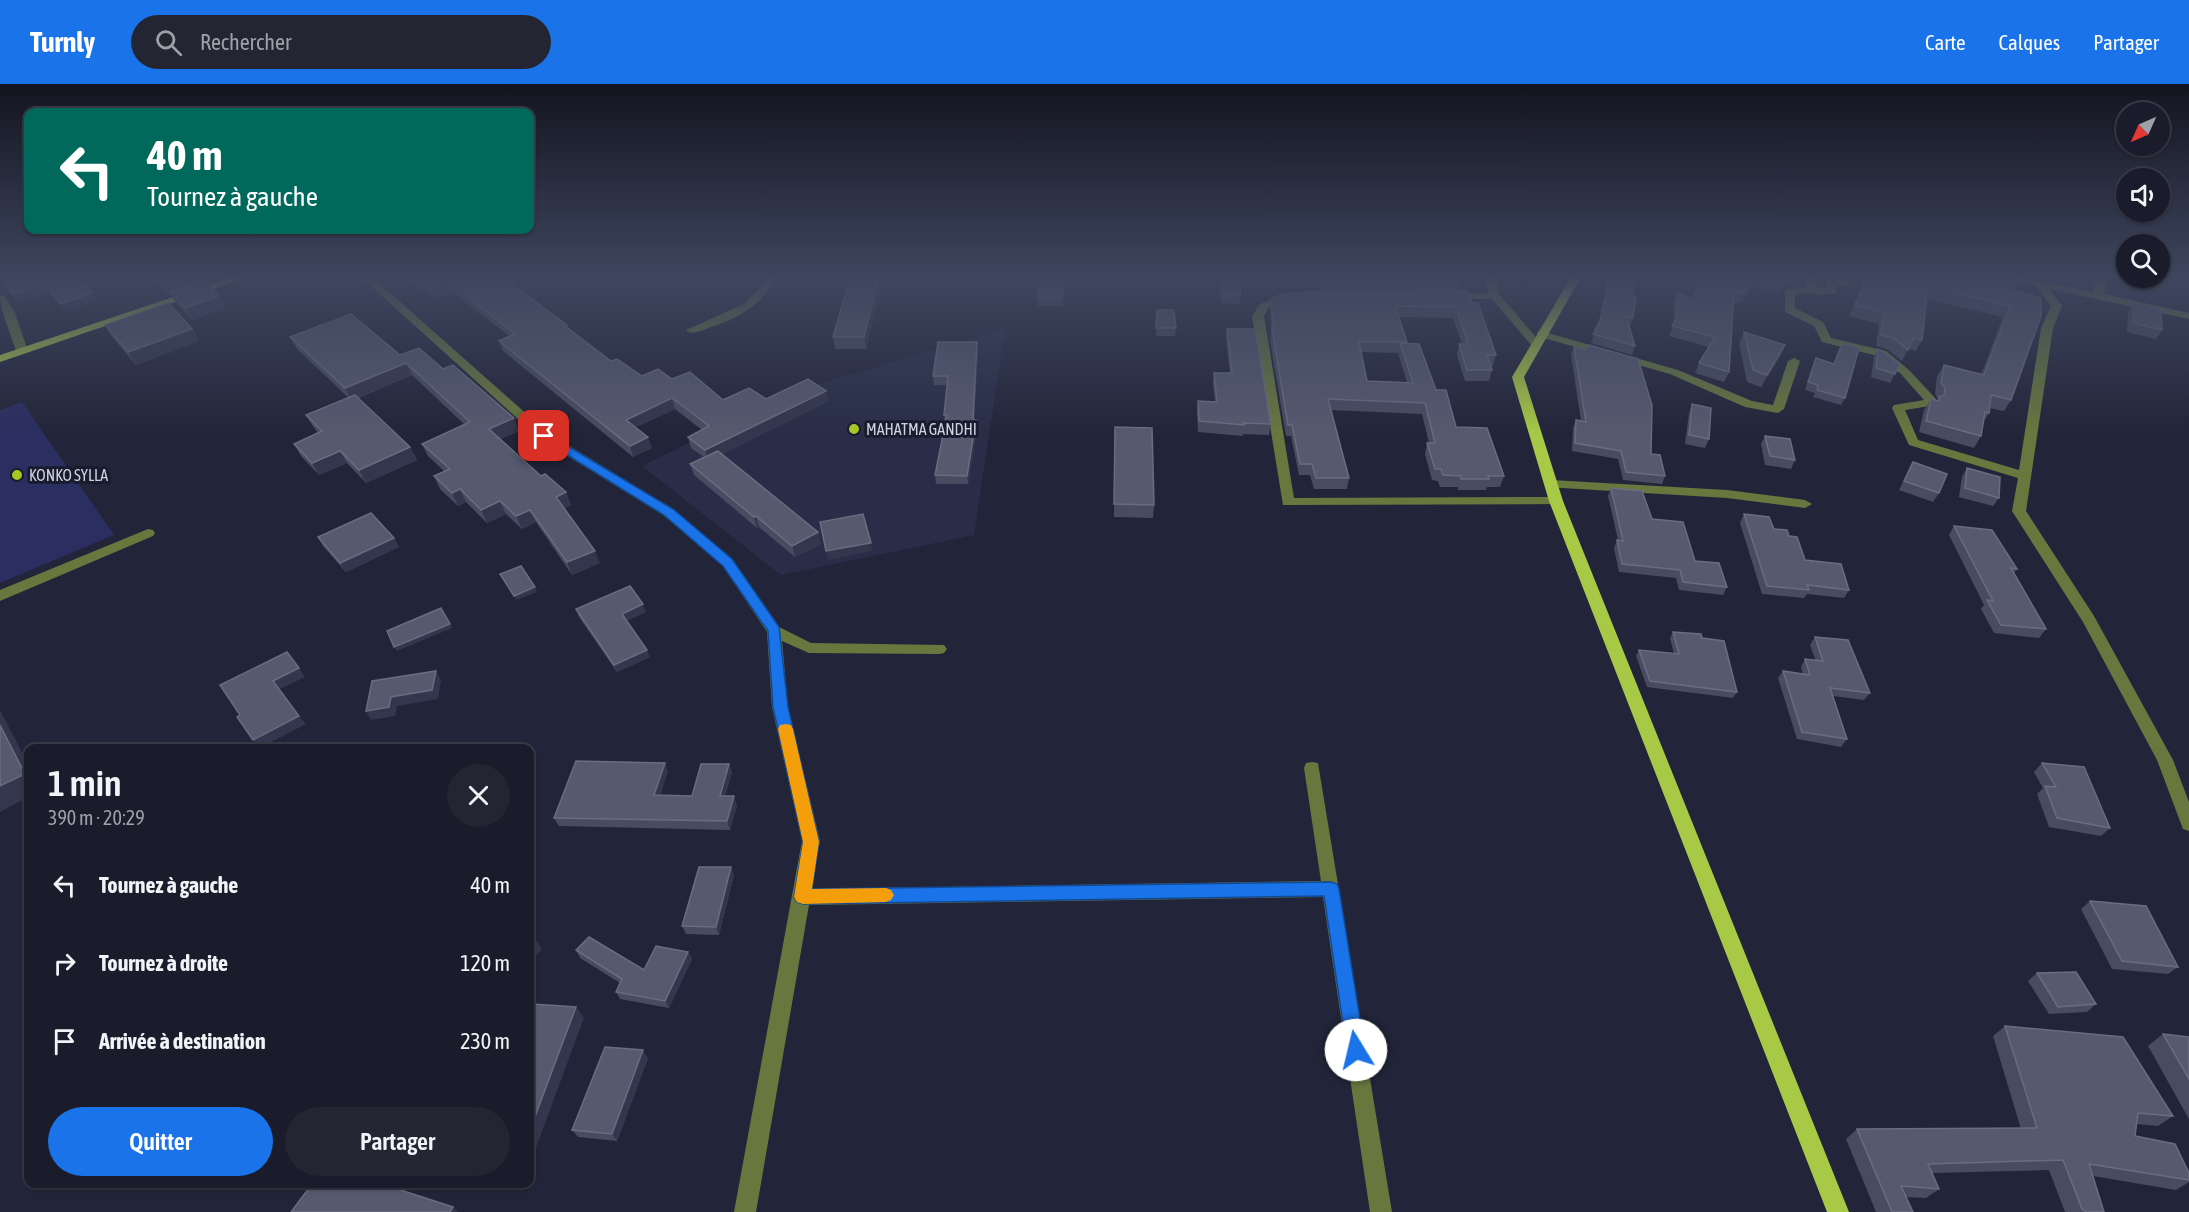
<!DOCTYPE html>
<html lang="fr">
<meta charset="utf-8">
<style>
:root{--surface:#1a1c2b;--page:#232533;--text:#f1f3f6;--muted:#9fa1a9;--line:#383a47;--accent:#1a73e8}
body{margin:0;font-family:"Asap Condensed",sans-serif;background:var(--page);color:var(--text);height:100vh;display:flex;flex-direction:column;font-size:22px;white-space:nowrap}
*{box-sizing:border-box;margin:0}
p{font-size:20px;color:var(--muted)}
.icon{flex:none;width:33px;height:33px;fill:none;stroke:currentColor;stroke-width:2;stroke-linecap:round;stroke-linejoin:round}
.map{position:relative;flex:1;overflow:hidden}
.drawer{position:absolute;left:24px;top:660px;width:510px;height:444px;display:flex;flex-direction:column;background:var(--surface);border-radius:12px;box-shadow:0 2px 4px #0004,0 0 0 2px var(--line)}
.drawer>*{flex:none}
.top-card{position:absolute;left:24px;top:24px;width:510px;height:126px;border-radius:12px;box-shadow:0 2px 4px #0004,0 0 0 2px var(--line);background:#00695c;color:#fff;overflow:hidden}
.needle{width:39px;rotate:225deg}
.controls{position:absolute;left:2116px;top:18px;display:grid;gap:12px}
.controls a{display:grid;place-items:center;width:54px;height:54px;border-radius:50%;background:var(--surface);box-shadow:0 2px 4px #0004,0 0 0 2px var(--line);font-size:30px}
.pin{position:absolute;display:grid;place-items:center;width:51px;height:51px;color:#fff;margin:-26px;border-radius:12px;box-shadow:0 3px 9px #0006}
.me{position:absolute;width:66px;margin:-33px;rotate:351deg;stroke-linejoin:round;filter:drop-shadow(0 0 4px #0008)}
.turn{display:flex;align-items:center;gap:21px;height:126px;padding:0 24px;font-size:27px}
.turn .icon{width:78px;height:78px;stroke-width:2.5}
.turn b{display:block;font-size:42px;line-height:51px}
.round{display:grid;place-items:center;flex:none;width:63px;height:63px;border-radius:32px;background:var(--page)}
.summary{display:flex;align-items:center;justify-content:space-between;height:102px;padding:0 24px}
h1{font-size:36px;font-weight:600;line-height:45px}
.action{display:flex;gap:12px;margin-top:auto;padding:12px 24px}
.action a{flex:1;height:69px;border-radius:36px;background:var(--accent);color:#fff;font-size:24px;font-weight:600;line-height:69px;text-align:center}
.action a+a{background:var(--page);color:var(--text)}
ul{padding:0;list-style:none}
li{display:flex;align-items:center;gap:18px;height:78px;padding:0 24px}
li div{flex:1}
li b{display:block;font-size:22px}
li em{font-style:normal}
header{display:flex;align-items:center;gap:36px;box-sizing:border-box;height:84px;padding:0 30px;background:var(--accent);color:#fff}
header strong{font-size:28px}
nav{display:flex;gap:33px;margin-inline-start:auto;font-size:21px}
.search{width:420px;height:54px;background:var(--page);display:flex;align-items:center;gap:15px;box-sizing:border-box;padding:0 21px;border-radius:33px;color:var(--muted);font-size:22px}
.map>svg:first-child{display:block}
</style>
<header>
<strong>Turnly</strong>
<div class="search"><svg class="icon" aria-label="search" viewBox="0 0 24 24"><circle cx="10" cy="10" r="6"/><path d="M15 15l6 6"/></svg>Rechercher</div>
<nav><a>Carte</a><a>Calques</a><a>Partager</a></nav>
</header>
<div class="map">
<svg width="2189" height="1128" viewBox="0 0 2189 1128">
<rect width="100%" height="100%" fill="#222539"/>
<polygon fill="#292d47" points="1005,245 974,451 781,491 642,382 794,307"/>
<polygon fill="#2a2e60" points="22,318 114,451 0,499 0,326"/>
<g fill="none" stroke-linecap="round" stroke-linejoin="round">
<g fill="#67783e" fill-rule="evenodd">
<polygon points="361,193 372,193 548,349 673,425 733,476 779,543 811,559 944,561 947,565 944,569 939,570 809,569 782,557 788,623 820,757 811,805 1321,797 1304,684 1306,679 1312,678 1318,679 1392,1128 1370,1128 1323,813 809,821 756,1128 734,1128 802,757 772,623 767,548 723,482 663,431 540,355"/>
<path d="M767 193H777C761 221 741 233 711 243 703 246 696 250 688 248L686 246 744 220 761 203Z"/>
<polygon points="1485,193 1495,193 1500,211 1540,258 1540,262 1532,262 1492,215 1450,215 1445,212 1450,209 1489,209"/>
<path d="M1805 193H1815L1816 203 1826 204 1825 198C1830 193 1846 194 1851 199L1846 202H1836L1837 208C1832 212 1806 209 1795 210V224L1823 238 1831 254 1886 267 1909 286 1936 315V321L1905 326 1918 356 2019 386 2041 244 2051 222 2036 202 2003 195 2002 193H2021L2093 208 2097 193H2107L2104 210 2189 229V235L2050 205 2062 222 2053 244 2026 427 2094 532 2173 676 2189 718V747L2183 745 2157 676 2083 538 2012 427 2018 394 1909 361 1892 324 1894 321 1924 316 1901 290 1878 272 1822 258 1814 242 1785 228V208L1786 206 1805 203Z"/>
<polygon points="1288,210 1293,213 1292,215 1268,224 1264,232 1294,414 1556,413 1563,417 1561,420 1283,421 1252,232 1260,220"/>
<path d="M0 211 4 212 15 229 28 267 26 269 22 270 16 267C11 249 0 229 0 211Z"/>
<polygon points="1541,247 1678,286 1752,317 1773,321 1788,277 1794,274 1800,277 1784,325 1778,329 1745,323 1670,290 1537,252 1537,248"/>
<polygon points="1551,396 1727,406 1805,416 1812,420 1805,424 1727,414 1546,403 1544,400"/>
<polygon points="148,445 153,446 155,449 153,452 0,517 0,506"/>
</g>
<g fill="#a8c946" fill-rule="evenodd">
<polygon points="233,193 248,193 0,278 0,271"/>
<polygon points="1571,193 1581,193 1524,293 1563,417 1849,1128 1827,1128 1549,417 1512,293"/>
</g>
</g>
<g fill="#484c61" fill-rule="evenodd">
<polygon points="154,193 198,193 200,197 226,224 193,236 177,220 172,211 170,212 157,198"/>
<polygon points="405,193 503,193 611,277 642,292 672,295 723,316 766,315 828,317 722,370 818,448 821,460 795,473 759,443 757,444 694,391 690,380 704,373 691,364 688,353 702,346 675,325 636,343 652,364 633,373 503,267 499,257 509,252 453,208 434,215"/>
<polygon points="1064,193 1063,222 1038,222 1038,214"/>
<polygon points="1219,193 1239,193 1241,212 1240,220 1221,219"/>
<polygon points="1317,193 1460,193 1462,199 1460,207 1321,208"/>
<polygon points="1609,193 1632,211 1633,234 1630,242 1629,241 1635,262 1632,271 1591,259 1598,241"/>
<polygon points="1702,193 1787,193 1780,209 1750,202 1742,218 1733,219 1729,288 1724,298 1695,289 1699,279 1709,263 1669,252 1674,240 1673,218 1677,208 1692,215"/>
<polygon points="1866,193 2014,193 2011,316 2004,327 1989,324 1989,329 1984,337 1981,352 1974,364 1919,348 1924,326 1931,315 1937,316 1938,315 1935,310 1937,292 1944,281 1981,291 2003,233 1927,215 1922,256 1916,267 1908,265 1902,277 1887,265 1876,262 1879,240 1849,232"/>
<polygon points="878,197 880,209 866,265 835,265 833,253"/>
<path d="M1467 207 1496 271 1493 282H1491L1492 286 1489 297H1465L1457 271 1459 260H1462L1453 234 1399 233 1407 260 1436 306 1456 343 1504 392 1500 403H1487L1486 406H1458V403H1440L1438 397 1432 396 1425 370 1427 359H1429L1422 330 1331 326 1349 394 1347 405H1314L1310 391H1299L1291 352H1286L1270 256 1271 246 1270 226 1271 215 1302 210 1303 208ZM1361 268 1398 269 1407 298 1367 297Z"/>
<polygon points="2134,219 2162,246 2156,255 2127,248 2128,228"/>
<polygon points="1157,226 1176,244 1175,252 1156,252"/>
<polygon points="105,241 192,245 199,257 136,281 113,254"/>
<polygon points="1227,245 1271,340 1269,351 1243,350 1243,352 1198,348 1197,328 1198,317 1215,318 1213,299 1214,289 1230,289 1226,255"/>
<polygon points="1744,248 1785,261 1780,273 1761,303 1747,298 1739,260"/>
<polygon points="290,253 400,271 519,347 500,355 541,392 566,408 571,421 564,424 600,479 572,491 536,438 522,445 506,430 487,439 466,418 458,422 440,405 434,392 445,388 428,372 422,360 465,341 412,291 358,314 410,363 417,376 366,399 347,379 319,391 301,372 294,360 318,349 314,344 306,331 349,314 297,265"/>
<polygon points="977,258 978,266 974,336 977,345 968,400 936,400 935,391 945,339 944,331 947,301 934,301 933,292"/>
<polygon points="1842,260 1845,314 1841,321 1813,313 1815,309 1805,306 1813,282 1816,274 1834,280"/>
<polygon points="1574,263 1586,266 1651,370 1665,392 1662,400 1623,396 1618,375 1572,367 1573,344 1576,336 1581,337 1571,271"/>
<polygon points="1878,265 1900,280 1890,299 1871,293 1874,273"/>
<polygon points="1692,320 1709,355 1705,364 1685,360 1689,329"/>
<polygon points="1115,343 1154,421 1153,434 1114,433"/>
<polygon points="1765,352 1795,376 1791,385 1765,381 1761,360"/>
<polygon points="1913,378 1939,409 1933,418 1899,406"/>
<polygon points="1967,384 1999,414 1993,422 1959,413 1962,393"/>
<polygon points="1611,404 1652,435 1695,477 1727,503 1723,511 1679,506 1676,494 1619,488 1614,464 1617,456 1618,456 1608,412"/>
<polygon points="1744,430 1789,452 1805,476 1849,506 1844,514 1807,510 1804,514 1762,510 1740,439"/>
<polygon points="1954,442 2017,485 2014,489 2046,545 2039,554 1994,549 1981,525 1984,521 1949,451"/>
<polygon points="318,453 394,454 399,463 346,488 323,462"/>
<polygon points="576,525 646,528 626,537 650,573 617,588 579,533"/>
<polygon points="1673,548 1702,554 1737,608 1733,614 1647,603 1636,572 1639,566 1674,570 1670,554"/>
<polygon points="1815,553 1870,609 1864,616 1833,612 1847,655 1841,663 1797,655 1778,594 1783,587 1803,590 1801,583 1805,575 1816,577 1810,561"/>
<polygon points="2042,679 2110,744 2101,752 2049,743 2037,710 2043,704 2034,688"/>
<polygon points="729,680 732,688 725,712 737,721 730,746 559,742 554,734 668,687 660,711 692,712"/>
<polygon points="731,783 734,791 719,851 686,850 682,842"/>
<polygon points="2090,817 2178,883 2168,890 2112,885 2081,825"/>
<polygon points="576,866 644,886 688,868 692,875 669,924 620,915 616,908 620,899 580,874"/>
<polygon points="2037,889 2096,920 2087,928 2049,930 2028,897"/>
<polygon points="2005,942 2173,1032 2158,1042 2137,1040 2135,1052 2189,1096 2189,1098 2176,1106 2093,1092 2104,1128 2065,1128 2049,1086 1932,1089 1939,1105 1926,1114 1906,1113 1913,1128 1876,1128 1846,1055 1857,1045 2021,1045 1993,952"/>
<polygon points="2163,950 2189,953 2189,1035 2148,962"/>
<polygon points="648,974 617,1057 578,1053 572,1046"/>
</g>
<g fill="#33364c">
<polygon points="197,193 202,201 170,208 172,211 170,212 165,204"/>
<polygon points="878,197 880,209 866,265 864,253"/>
<polygon points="449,198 453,208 434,215 429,205"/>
<polygon points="44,201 49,209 17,218 12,210"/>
<polygon points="93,209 98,216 65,227 60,220"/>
<polygon points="219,212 226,224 193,236 186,224"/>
<polygon points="192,245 199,257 136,281 128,268"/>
<polygon points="977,258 978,266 973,345 973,336"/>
<polygon points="1785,261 1780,273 1761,303 1767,291"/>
<polygon points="406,279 412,291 351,316 345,304"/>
<polygon points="826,307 828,317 708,377 705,366"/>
<polygon points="672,314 675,325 630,346 626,336"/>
<polygon points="514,334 519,347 495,357 489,345"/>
<polygon points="976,336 977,345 968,400 967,392"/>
<polygon points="648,353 652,364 633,373 630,362"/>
<polygon points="410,363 417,376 366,399 359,386"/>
<polygon points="340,367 347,379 319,391 312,379"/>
<polygon points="460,405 466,418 458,422 452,409"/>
<polygon points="566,408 571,421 561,426 556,413"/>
<polygon points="500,417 506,430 487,439 481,426"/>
<polygon points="530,426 536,438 522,445 516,432"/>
<polygon points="756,432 759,443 757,444 754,433"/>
<polygon points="818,448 821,460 795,473 792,462"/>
<polygon points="394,454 399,463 346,488 340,479"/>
<polygon points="871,459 872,467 828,476 826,467"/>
<polygon points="595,467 600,479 572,491 567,478"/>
<polygon points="535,503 537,508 516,516 514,512"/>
<polygon points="643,520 646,528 625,537 622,530"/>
<polygon points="450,540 452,544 397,567 394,563"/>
<polygon points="647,566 650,573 617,588 614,581"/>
<polygon points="299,584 305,593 280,605 273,597"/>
<polygon points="436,587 441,596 438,615 397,622 395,632 371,636 366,627"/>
<polygon points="0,626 28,680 28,713 0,728"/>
<polygon points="299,632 306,640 260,664 253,656"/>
<polygon points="665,679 668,687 658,719 654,711"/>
<polygon points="729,680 732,688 723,721 720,712"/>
<polygon points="734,712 737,721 730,746 727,737"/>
<polygon points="731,783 734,791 719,851 716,843"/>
<polygon points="534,853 542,865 530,877 530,857"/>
<polygon points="688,868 692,875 669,924 665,917"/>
<polygon points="576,923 584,934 530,1080 530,1046"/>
<polygon points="643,966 648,974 617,1057 612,1050"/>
<polygon points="453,1123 458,1128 450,1128"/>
</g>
<g fill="#565a6f" stroke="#696d80" stroke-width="1.5">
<polygon points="0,193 79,193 93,209 60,220 44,201 12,210"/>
<polygon points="154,193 197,193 165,204"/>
<polygon points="414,193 503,193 567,241 565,242 611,277 617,275 642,292 658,285 672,295 690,288 723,316 749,304 766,315 808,295 826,307 705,366 688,353 709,342 672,314 626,336 648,353 630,362 499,257 515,250 449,198 429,205"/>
<polygon points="1041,193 1064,193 1062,214 1038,214"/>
<polygon points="1220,193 1239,193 1241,212 1222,211"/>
<polygon points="1320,193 1460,193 1462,199 1322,199"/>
<polygon points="1609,193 1635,193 1632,211 1636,213 1633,234 1626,232 1635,262 1593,250 1600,237"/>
<polygon points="1702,193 1754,193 1746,208 1734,209 1729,288 1699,279 1715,253 1672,242 1677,232 1677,208 1692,215"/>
<polygon points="1758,193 1787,193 1785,199"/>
<polygon points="1867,193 2014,193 2014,212 2016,207 2041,214 2041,232 2011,316 1991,311 1989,329 1985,328 1981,352 1926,337 1931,315 1939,317 1939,313 1944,311 1945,304 1941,299 1944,281 1984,291 2010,222 1928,203 1922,256 1914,254 1908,266 1893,254 1881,251 1884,229 1855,221"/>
<polygon points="203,196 219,212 186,224 170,208"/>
<polygon points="849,197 878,197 864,253 833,253"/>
<polygon points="1467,207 1472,219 1478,219 1496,271 1487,271 1492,286 1467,286 1459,260 1468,260 1456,223 1395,222 1407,258 1359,258 1367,297 1413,299 1400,259 1419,260 1436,306 1446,306 1456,343 1487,344 1504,392 1488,392 1489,395 1461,395 1461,392 1443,391 1441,385 1435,385 1427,359 1435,359 1425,319 1328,315 1349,394 1316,394 1312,380 1300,380 1292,341 1288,341 1272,245 1274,245 1271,215 1285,209 1303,210 1303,208"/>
<polygon points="169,219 192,245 128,268 105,241"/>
<polygon points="2134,219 2161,226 2162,246 2133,239"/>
<polygon points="1157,226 1174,226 1176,244 1156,244"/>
<polygon points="351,230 400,271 419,264 443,285 453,281 514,334 489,345 541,392 545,390 566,408 556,413 595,467 567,478 530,426 516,432 500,417 481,426 460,405 452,409 434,392 450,385 422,360 470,338 406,279 345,304 290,253"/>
<polygon points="1227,245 1255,245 1271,340 1243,339 1244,341 1199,337 1198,317 1217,318 1214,289 1232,289"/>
<polygon points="1744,248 1785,261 1767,291 1753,286"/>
<polygon points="938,258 977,258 973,336 976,336 967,392 935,391 947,331 944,331 948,292 933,292"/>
<polygon points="1842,260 1859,264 1845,314 1817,306 1818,301 1808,298 1816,274 1834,280"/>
<polygon points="1589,261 1638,275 1652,321 1651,370 1660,371 1665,392 1626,388 1621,367 1575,359 1576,336 1586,338 1574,263 1586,266"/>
<polygon points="1878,265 1900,280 1895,290 1876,284"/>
<polygon points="355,311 410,363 359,386 340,367 312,379 294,360 322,347 306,331"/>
<polygon points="1692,320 1711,324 1709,355 1689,351"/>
<polygon points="1115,343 1152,344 1154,421 1114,420"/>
<polygon points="1765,352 1790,355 1795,376 1770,372"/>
<polygon points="718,367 818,448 792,462 756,432 754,433 690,380"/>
<polygon points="1913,378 1947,390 1939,409 1904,397"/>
<polygon points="1967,384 2000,393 1999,414 1965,404"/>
<polygon points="1611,404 1642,407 1652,435 1683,438 1695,477 1719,479 1727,503 1683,498 1680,486 1622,480 1617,456 1623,457"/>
<polygon points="371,429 394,454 340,479 318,453"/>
<polygon points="863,430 871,459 826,467 820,438"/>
<polygon points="1744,430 1769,433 1774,445 1787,446 1789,452 1797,453 1805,476 1841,480 1849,506 1807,501 1809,506 1767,502"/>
<polygon points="1954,442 1992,446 2017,485 2011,484 2046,545 2001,541 1987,516 1993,517"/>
<polygon points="521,482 535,503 514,512 500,490"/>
<polygon points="630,502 643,520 622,530 647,566 614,581 576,525"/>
<polygon points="441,524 450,540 394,563 387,547"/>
<polygon points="1673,548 1701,550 1702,554 1724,557 1737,608 1650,597 1639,566 1679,570"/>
<polygon points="1815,553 1848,556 1870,609 1830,604 1847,655 1802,648 1783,587 1810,591 1805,575 1823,577"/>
<polygon points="287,568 299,584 273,597 299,632 253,656 237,633 240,631 220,601"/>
<polygon points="436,587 432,606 391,613 389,623 366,627 372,597"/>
<polygon points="0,641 25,690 0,702"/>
<polygon points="576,677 665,679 654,711 692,712 701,680 729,680 720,712 734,712 727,737 554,734"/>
<polygon points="2042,679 2084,683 2110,744 2057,734 2045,702 2056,703"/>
<polygon points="699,783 731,783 716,843 682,842"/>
<polygon points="2090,817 2146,822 2178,883 2122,877"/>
<polygon points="530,850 534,853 530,857"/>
<polygon points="589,853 644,886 656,862 688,868 665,917 616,908 622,895 576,866"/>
<polygon points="2076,888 2096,920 2058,923 2037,889"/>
<polygon points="532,920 576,923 530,1046 530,927"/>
<polygon points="2005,942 2123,953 2173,1032 2138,1029 2135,1052 2175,1060 2189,1089 2189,1096 2089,1080 2104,1128 2086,1128 2084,1126 2082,1125 2063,1076 1928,1080 1939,1105 1901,1102 1913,1128 1892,1128 1857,1045 2037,1044"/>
<polygon points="2163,950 2189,953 2189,995"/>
<polygon points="605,963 643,966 612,1050 572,1046"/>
<polygon points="312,1100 382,1100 453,1123 450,1128 291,1128"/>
</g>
<linearGradient id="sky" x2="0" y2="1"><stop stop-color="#13141f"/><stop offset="0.55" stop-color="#3e465f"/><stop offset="1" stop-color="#3e465f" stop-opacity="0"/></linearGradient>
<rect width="2189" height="351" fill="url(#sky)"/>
<polygon fill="#1a73e8" stroke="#114b97" stroke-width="1.5" points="544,348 673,425 732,475 779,543 788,623 819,758 812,805 1331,798 1337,800 1339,805 1365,966 1362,973 1356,975 1349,973 1347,966 1324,812 803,820 797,818 794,813 803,758 773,623 768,547 723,482 664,431 540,354 539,352"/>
<polygon fill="#f59e0b" points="786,640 791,641 793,645 819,758 812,805 886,804 891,806 894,811 891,816 886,818 803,820 797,818 794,813 803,758 778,645 780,641"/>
<g fill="#a4c824" stroke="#191b2f" stroke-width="2">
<circle cx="854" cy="345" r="6"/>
<circle cx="17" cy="391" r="6"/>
</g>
<g text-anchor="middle" stroke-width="6" stroke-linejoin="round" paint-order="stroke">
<g font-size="16" fill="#ced1de" stroke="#191b2f" text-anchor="start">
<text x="866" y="351">MAHATMA GANDHI</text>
<text x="29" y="397">KONKO SYLLA</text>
</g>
</g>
</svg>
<div class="controls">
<a><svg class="needle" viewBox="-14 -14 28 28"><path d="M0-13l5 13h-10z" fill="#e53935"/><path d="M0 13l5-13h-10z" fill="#9fa1a9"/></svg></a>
<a><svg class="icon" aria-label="sound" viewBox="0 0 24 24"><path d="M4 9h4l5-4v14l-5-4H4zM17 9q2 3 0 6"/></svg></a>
<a><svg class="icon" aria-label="search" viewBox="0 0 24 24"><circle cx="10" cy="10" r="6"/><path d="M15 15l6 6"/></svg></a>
</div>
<div class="pin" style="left:544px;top:352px;background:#d93025"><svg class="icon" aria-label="arrive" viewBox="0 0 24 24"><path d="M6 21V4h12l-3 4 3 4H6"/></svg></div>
<svg class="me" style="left:1356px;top:966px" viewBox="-20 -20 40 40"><circle r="19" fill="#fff"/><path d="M0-13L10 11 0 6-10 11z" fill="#1a73e8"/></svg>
<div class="top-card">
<div class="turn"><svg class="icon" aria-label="left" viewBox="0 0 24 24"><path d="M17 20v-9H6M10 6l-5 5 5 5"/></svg><div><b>40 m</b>Tournez à gauche</div></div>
</div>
<section class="drawer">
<div class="summary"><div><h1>1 min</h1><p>390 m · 20:29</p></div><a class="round"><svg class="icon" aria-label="close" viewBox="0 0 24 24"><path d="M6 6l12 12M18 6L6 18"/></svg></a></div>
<ul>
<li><svg class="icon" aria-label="left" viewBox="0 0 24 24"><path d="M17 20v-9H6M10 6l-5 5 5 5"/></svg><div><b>Tournez à gauche</b></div><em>40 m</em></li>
<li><svg class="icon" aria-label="right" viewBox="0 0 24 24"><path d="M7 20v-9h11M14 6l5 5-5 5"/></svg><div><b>Tournez à droite</b></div><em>120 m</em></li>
<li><svg class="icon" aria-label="arrive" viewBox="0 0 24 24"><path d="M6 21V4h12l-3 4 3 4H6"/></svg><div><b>Arrivée à destination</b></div><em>230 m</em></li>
</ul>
<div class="action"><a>Quitter</a><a>Partager</a></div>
</section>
</div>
